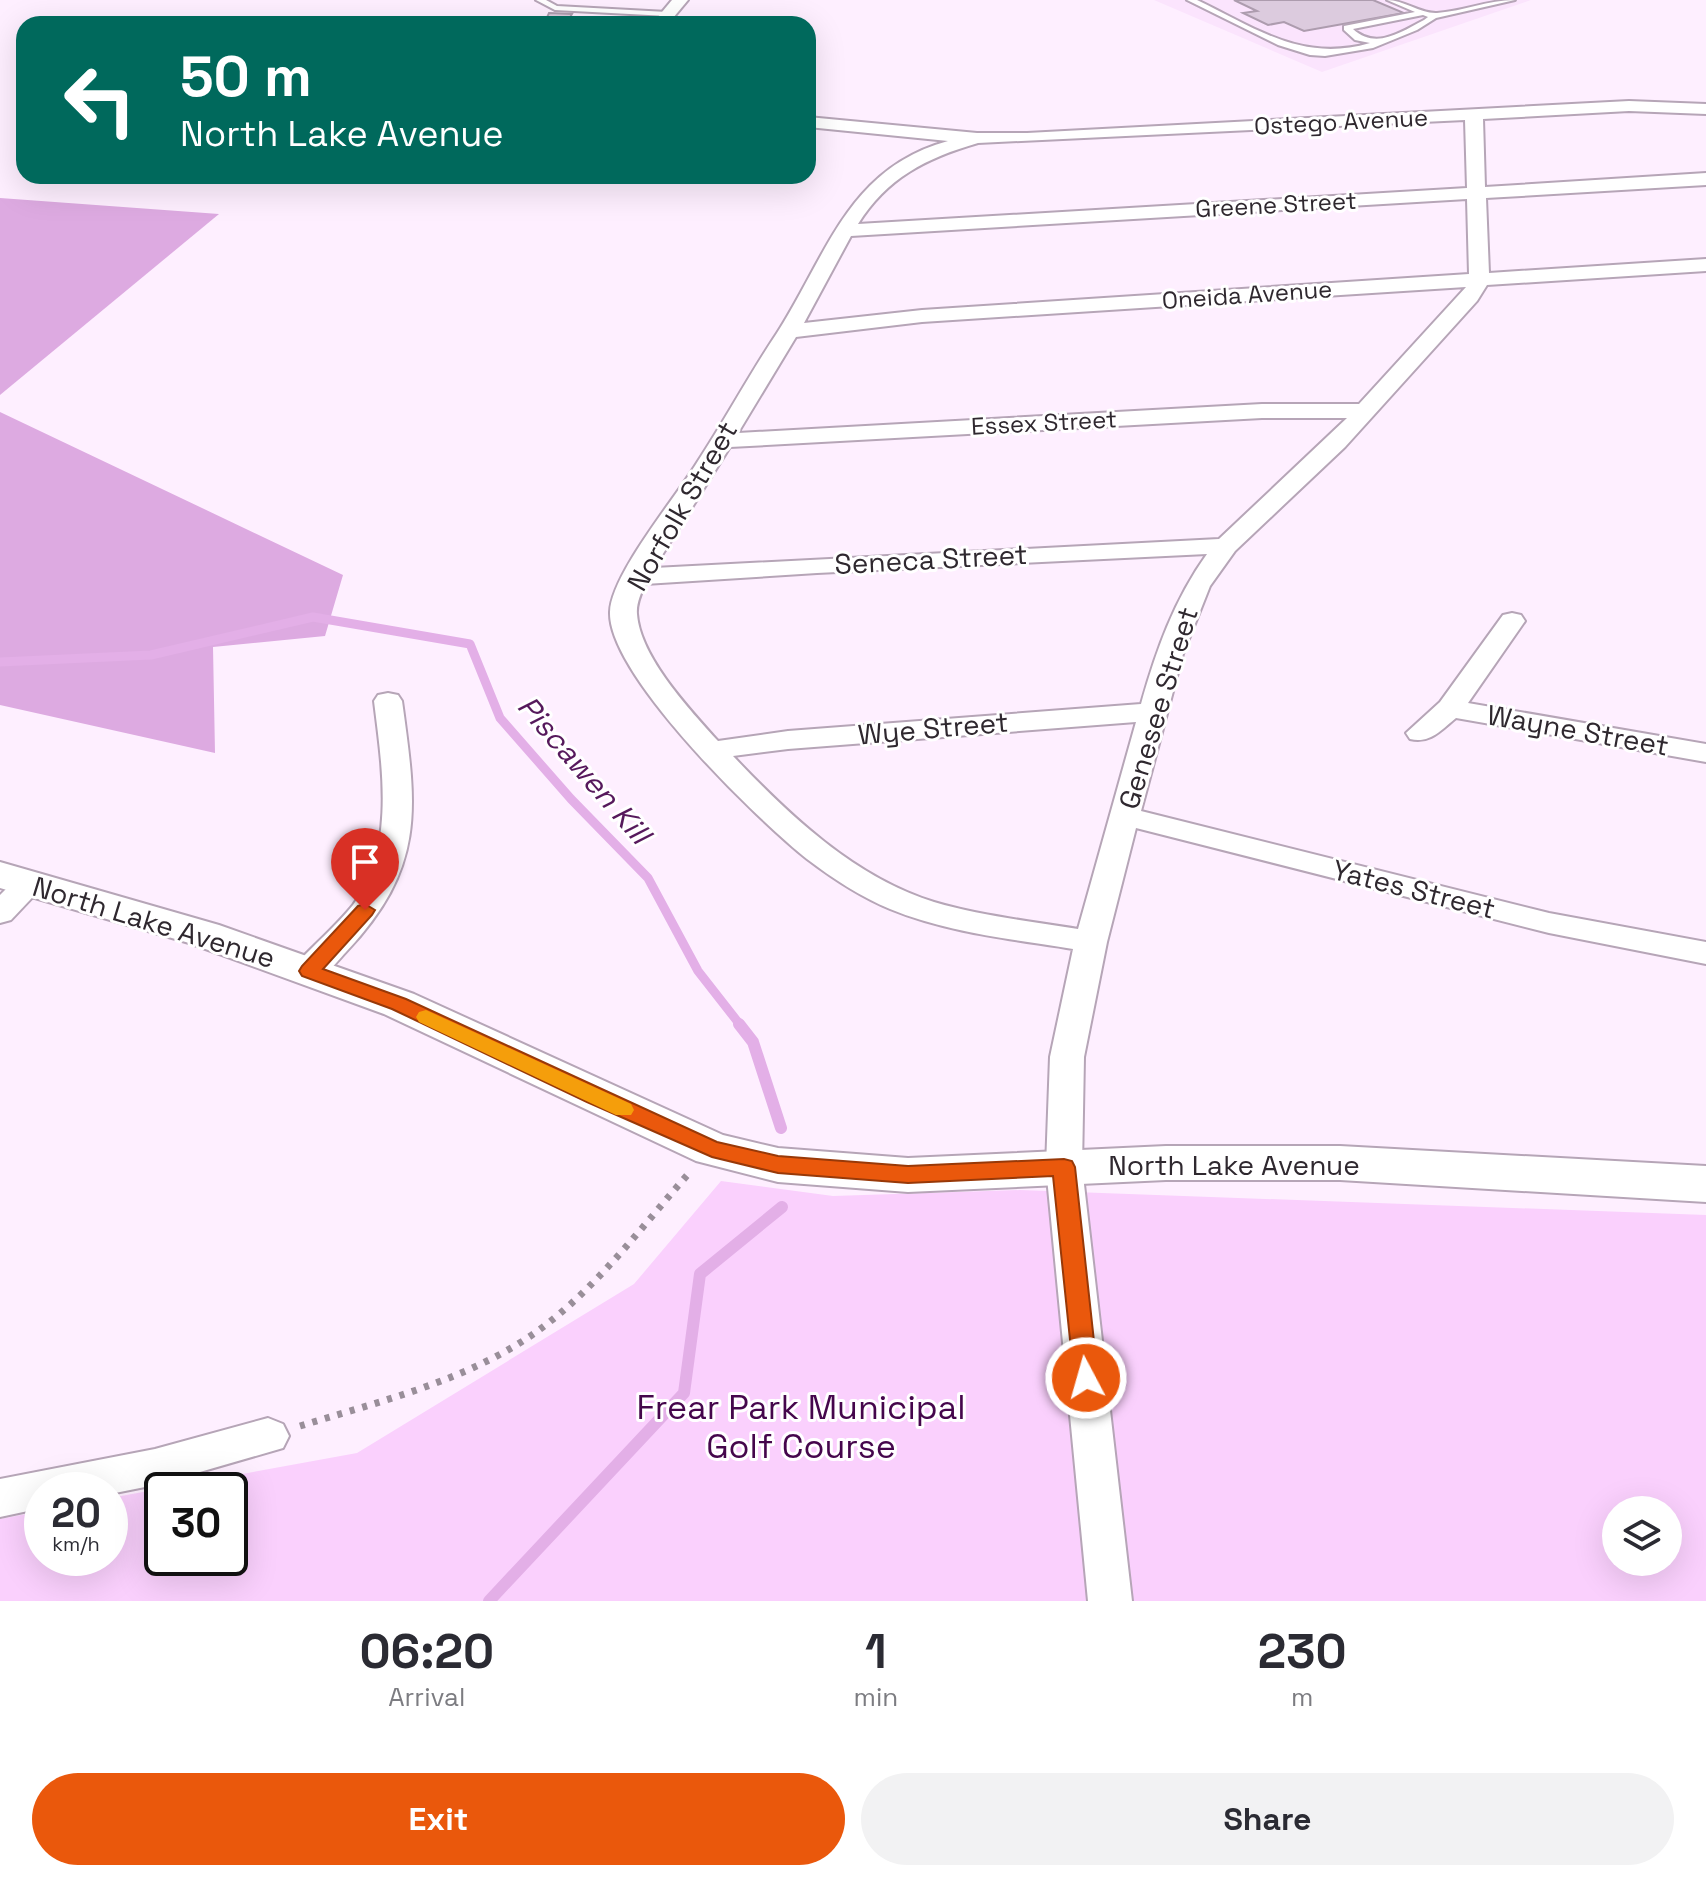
<!DOCTYPE html>
<style>
:root{--surface:#fff;--page:#f2f2f3;--text:#2b2b33;--muted:#7c7c81;--accent:#ea580c}
body{margin:0;font-family:"Space Grotesk",sans-serif;background:var(--page);color:var(--text);height:100vh;display:flex;flex-direction:column;font-size:30px;white-space:nowrap}
*{box-sizing:border-box;margin:0}
p{font-size:26px;color:var(--muted)}
.icon{flex:none;width:44px;height:44px;fill:none;stroke:currentColor;stroke-width:2;stroke-linecap:round;stroke-linejoin:round}
.map{position:relative;height:1601px;overflow:hidden}
.panel{display:flex;flex-direction:column;background:var(--surface);flex:1}
.panel>*{flex:none}
.top-card{position:absolute;left:16px;top:16px;width:800px;height:168px;border-radius:24px;box-shadow:0 8px 32px #0002;background:#00695c;color:#fff;overflow:hidden}
.controls{position:absolute;left:1602px;top:1496px;display:grid;gap:16px}
.controls a{display:grid;place-items:center;width:80px;height:80px;border-radius:50%;background:var(--surface);box-shadow:0 8px 32px #0002;font-size:40px}
.speed{position:absolute;left:24px;top:1472px;display:flex;gap:16px;font-size:40px;font-weight:700;text-align:center}
.speed>*{display:grid;place-content:center;width:104px;height:104px;border-radius:50%;background:var(--surface);box-shadow:0 8px 32px #0002;line-height:1}
.speed small{font-size:20px;font-weight:400}
.speed .limit{border:4px solid #111;border-radius:12px;background:#fff;color:#111}
.pin{position:absolute;display:grid;place-items:center;width:68px;height:68px;color:#fff;margin:-82px -34px;border-radius:50% 50% 50% 0;rotate:-45deg;box-shadow:0 0 8px #0007}
.pin .icon{rotate:45deg}
.me{position:absolute;width:88px;margin:-44px;rotate:354deg;stroke-linejoin:round;filter:drop-shadow(0 0 6px #0008)}
.turn{display:flex;align-items:center;gap:28px;height:168px;padding:0 32px;font-size:36px}
.turn .icon{width:104px;height:104px;stroke-width:2.5}
.turn b{display:block;font-size:56px;line-height:68px}
.eta{display:flex;justify-content:space-evenly;align-items:center;height:136px;text-align:center}
.eta b{font-size:48px;font-weight:700;line-height:56px}
.cta{display:flex;gap:16px;margin-top:auto;padding:16px 32px}
.cta a{flex:1;height:92px;border-radius:48px;background:var(--accent);color:#fff;font-size:32px;font-weight:700;line-height:92px;text-align:center}
.cta a+a{background:var(--page);color:var(--text)}
.map>svg:first-child{display:block}
</style>
<div class="map">
<svg width="1706" height="1601" viewBox="0 0 1706 1601">
<rect width="100%" height="100%" fill="#feefff"/>
<polygon fill="#fbe4fd" points="1154,0 1531,0 1322,72"/>
<path fill="#fad0fd" fill-rule="evenodd" d="M721 1181 833 1196 1020 1190 1706 1215V1601H0V1519L42 1511V1558H110V1498L357 1453 634 1284ZM162 1490H230V1558H162ZM1616 1510H1668V1562H1616Z"/>
<g fill="#ddaae1">
<polygon points="0,198 219,214 0,395"/>
<polygon points="0,412 343,575 325,636 213,647 215,753 0,705"/>
</g>
<g fill="none" stroke-linecap="round" stroke-linejoin="round">
<polyline stroke="#e3afe7" stroke-width="9" points="0,662 151,655 313,617 470,644 500,718 571,799 648,878 698,971 741,1026"/>
<g stroke="#e3afe7" stroke-width="12">
<polyline points="739,1024 753,1042 781,1128"/>
<polyline points="489,1601 684,1393 700,1274 782,1207"/>
</g>
</g>
<g fill="#dccbde" stroke="#ad9cae" stroke-width="2">
<polygon points="1234,0 1373,0 1404,13 1304,31 1284,22 1268,25 1243,13 1257,11"/>
<polygon points="549,13 572,14 566,24 544,24"/>
</g>
<g fill="none" stroke-linecap="round" stroke-linejoin="round">
<g stroke="#b6a5b7" stroke-width="4">
<g id="service">
<polygon points="536,0 546,0 557,6 667,12 671,14 667,16 555,10"/>
<path d="M1187 0H1197C1256 28 1302 63 1370 43L1355 40 1344 30V26L1415 12 1387 0C1404 0 1421 14 1437 13 1464 11 1488 0 1515 0L1436 18 1417 30 1373 48 1325 56 1310 55 1278 45ZM1423 15 1428 17 1424 20C1401 32 1376 50 1353 29Z"/>
</g>
</g>
<g stroke="#b6a5b7" stroke-width="4">
<g id="minor">
<polygon points="672,0 688,0 668,24 652,24"/>
<path d="M1629 101 1706 104V114L1629 111 1483 119 1485 187 1706 173V185L1486 198 1489 273 1706 259V271L1487 285 1477 301 1345 447 1235 551 1210 586 1183 654 1141 811 1549 913 1706 942V964L1549 933 1136 828 1107 942 1084 1057 1082 1167 1132 1601H1088L1046 1167 1050 1057 1073 949C1012 939 948 933 890 909 861 897 832 878 807 859 758 820 608 675 610 612 611 574 677 496 698 461 725 420 749 375 777 333 827 255 848 168 948 141L808 127V117L977 133H1027ZM1465 120 1467 188 858 224C887 178 926 158 978 143ZM1467 199 1469 274 922 310 804 323 851 236ZM1466 287 1359 404H1262L738 433 796 337 922 322ZM1262 418H1347L1219 539 654 568 730 447ZM1207 554C1174 600 1156 651 1141 704L788 731 718 741C690 710 640 657 637 614 636 604 641 593 645 584L817 573ZM1136 722 1078 929C1030 921 981 916 934 902 854 877 789 815 733 756L788 749Z"/>
<path d="M1512 613 1521 615 1525 621 1468 703 1706 744V762L1456 718C1441 730 1430 744 1410 739L1406 733 1440 702 1503 615Z"/>
<path d="M388 693 398 695 402 701C417 809 426 867 346 952 331 968 321 985 297 979L292 971 297 963C315 944 336 926 353 905 396 848 382 766 374 701L378 695Z"/>
<polygon points="30,873 41,876 46,883 11,920 0,923 0,895 19,876"/>
<polygon points="268,1418 283,1424 289,1436 283,1448 155,1485 110,1494 110,1490 42,1490 42,1508 0,1517 0,1479 155,1449"/>
</g>
</g>
<g stroke="#b6a5b7" stroke-width="4">
<polygon id="tertiary" points="0,862 219,925 414,994 723,1135 778,1148 908,1158 1166,1146 1340,1146 1706,1166 1706,1202 1340,1180 1166,1180 908,1192 778,1182 696,1161 384,1014 189,943 0,888"/>
</g>
<path stroke="#998e99" stroke-width="7" stroke-dasharray="5 8" stroke-linecap="butt" d="M300 1426C381 1401 474 1379 543 1327 600 1284 643 1225 690 1172"/>
<use href="#service" fill="#fff" fill-rule="evenodd"/>
<use href="#minor" fill="#fff" fill-rule="evenodd"/>
<use href="#tertiary" fill="#fff" fill-rule="evenodd"/>
</g>
<polygon fill="#ea580c" stroke="#983908" stroke-width="2" points="365,904 375,910 372,915 323,969 406,999 717,1142 778,1156 908,1166 1064,1159 1072,1161 1075,1167 1098,1378 1095,1385 1086,1388 1077,1385 1074,1378 1053,1176 908,1183 778,1173 712,1157 587,1102 392,1009 302,976 299,971 302,966 358,906"/>
<polygon fill="#f59e0b" points="426,1010 631,1104 634,1110 631,1115 616,1115 419,1022 416,1017 419,1012"/>
<g text-anchor="middle" stroke-width="6" stroke-linejoin="round" paint-order="stroke">
<g font-size="24" fill="#2f282f" stroke="#fff">
<text transform="translate(1341 122) rotate(-3)" y="8">Ostego Avenue</text>
<text transform="translate(1276 205) rotate(-3)" y="8">Greene Street</text>
<text transform="translate(1247 295) rotate(-4)" y="8">Oneida Avenue</text>
<text transform="translate(1044 423) rotate(-3)" y="8">Essex Street</text>
</g>
<g font-size="28" fill="#2f282f" stroke="#fff">
<text transform="translate(682 506) rotate(-60)" y="10">Norfolk Street</text>
<text transform="translate(931 559) rotate(-3)" y="10">Seneca Street</text>
<text transform="translate(1158 708) rotate(-73)" y="10">Genesee Street</text>
<text transform="translate(933 728) rotate(-5)" y="10">Wye Street</text>
<text transform="translate(1578 730) rotate(10)" y="10">Wayne Street</text>
<text transform="translate(1414 889) rotate(14)" y="10">Yates Street</text>
<text transform="translate(154 922) rotate(17)" y="10">North Lake Avenue</text>
<text x="1234" y="1175">North Lake Avenue</text>
</g>
<g font-size="30" font-style="italic" fill="#56195c" stroke="#fff">
<text transform="translate(584 770) rotate(49)" y="10">Piscawen Kill</text>
</g>
<g font-size="34" fill="#45064c" stroke="#fff">
<text x="801" y="1419">Frear Park Municipal<tspan x="801" dy="39">Golf Course</tspan></text>
</g>
</g>
</svg>
<div class="controls">
<a><svg class="icon" aria-label="layers" viewBox="0 0 24 24"><path d="M12 4l9 5-9 5-9-5zM3 14l9 5 9-5"/></svg></a>
</div>
<div class="speed"><div>20<small>km/h</small></div><div class="limit">30</div></div>
<div class="pin" style="left:365px;top:910px;background:#d93025"><svg class="icon" aria-label="arrive" viewBox="0 0 24 24"><path d="M6 21V4h12l-3 4 3 4H6"/></svg></div>
<svg class="me" style="left:1086px;top:1378px" viewBox="-20 -20 40 40"><circle r="17" fill="#ea580c" stroke="#fff" stroke-width="3"/><path d="M0-11L8 9 0 5-8 9z" fill="#fff"/></svg>
<div class="top-card">
<div class="turn"><svg class="icon" aria-label="left" viewBox="0 0 24 24"><path d="M17 20v-9H6M10 6l-5 5 5 5"/></svg><div><b>50 m</b>North Lake Avenue</div></div>
</div>
</div>
<section class="panel">
<div class="eta">
<div><b>06:20</b><p>Arrival</p></div>
<div><b>1</b><p>min</p></div>
<div><b>230</b><p>m</p></div>
</div>
<div class="cta"><a>Exit</a><a>Share</a></div>
</section>
